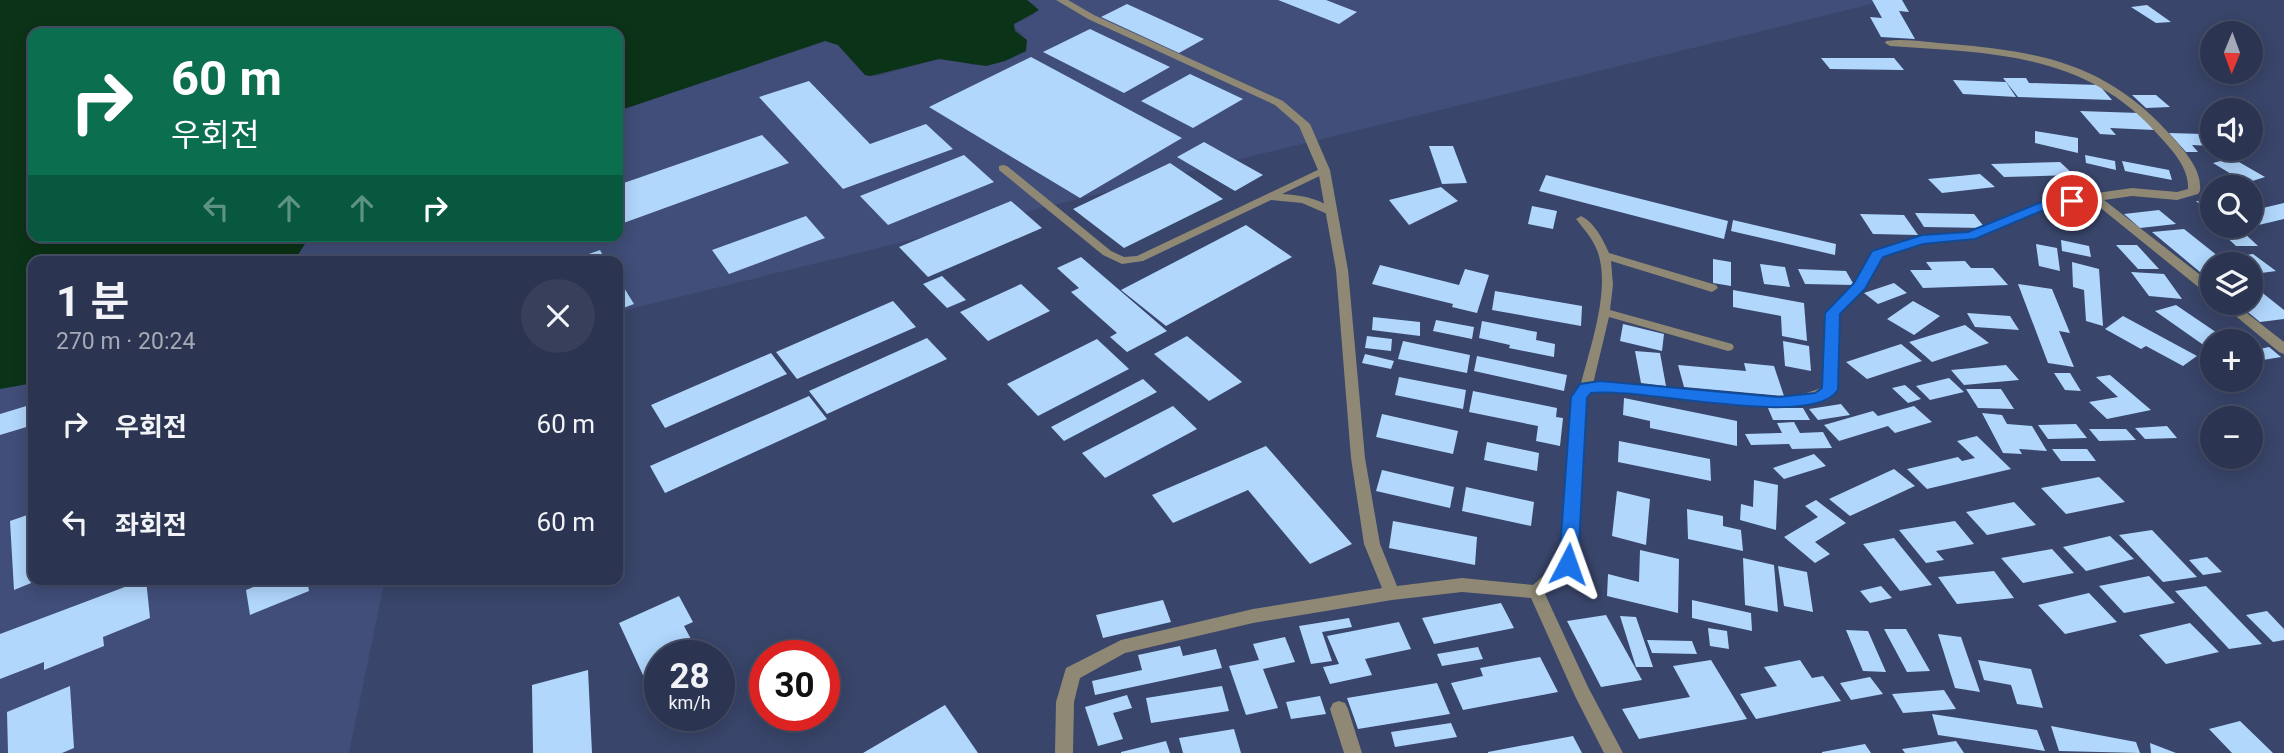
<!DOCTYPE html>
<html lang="ko">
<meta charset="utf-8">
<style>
:root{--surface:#2b3450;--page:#373f5a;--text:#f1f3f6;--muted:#a6aab7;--line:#474f67}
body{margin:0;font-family:Roboto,"Noto Sans KR",sans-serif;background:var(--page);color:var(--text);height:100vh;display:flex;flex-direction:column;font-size:26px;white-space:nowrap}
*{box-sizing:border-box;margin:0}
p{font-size:23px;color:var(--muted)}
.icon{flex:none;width:38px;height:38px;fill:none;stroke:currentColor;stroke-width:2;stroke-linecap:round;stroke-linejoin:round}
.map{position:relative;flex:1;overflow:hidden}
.panel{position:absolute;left:28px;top:256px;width:595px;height:329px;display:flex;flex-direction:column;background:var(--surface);border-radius:14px;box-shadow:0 4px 18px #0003,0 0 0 2px var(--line)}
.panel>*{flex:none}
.banner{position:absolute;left:28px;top:28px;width:595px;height:214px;border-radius:14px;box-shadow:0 4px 18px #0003,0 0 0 2px var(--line);background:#0b6e4f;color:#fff;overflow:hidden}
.needle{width:46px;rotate:181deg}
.controls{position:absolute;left:2200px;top:21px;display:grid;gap:14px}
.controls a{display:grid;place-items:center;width:63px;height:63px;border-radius:50%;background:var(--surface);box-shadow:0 4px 18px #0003,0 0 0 2px var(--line);font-size:35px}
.speed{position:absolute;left:644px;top:640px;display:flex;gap:14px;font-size:35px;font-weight:700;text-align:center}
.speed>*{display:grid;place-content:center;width:91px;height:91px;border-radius:50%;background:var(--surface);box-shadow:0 4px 18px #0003,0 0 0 2px var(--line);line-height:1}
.speed small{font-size:18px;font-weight:400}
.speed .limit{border:10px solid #d22;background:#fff;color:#111}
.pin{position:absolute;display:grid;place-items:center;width:60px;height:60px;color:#fff;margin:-30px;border:4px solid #fff;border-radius:50%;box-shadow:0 2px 7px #0007}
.me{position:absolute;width:77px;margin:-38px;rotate:4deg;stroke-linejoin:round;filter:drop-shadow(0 0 5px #0008)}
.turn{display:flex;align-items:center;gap:24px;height:147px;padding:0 28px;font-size:32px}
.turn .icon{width:91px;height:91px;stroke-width:2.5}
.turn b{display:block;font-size:49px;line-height:60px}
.lanes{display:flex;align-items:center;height:66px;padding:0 28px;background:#0003;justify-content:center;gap:35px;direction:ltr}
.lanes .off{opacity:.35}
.round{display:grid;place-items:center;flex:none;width:74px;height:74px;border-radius:37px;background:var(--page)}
.headline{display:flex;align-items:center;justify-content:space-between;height:119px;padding:0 28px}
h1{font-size:42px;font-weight:700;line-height:52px}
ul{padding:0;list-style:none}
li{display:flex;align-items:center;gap:21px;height:98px;padding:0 28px}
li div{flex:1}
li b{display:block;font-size:26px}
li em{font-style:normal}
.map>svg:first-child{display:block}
</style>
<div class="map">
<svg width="2284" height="753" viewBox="0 0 2284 753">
<rect width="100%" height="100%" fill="#39456a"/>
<g fill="#404e79">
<polygon points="1027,0 1888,0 618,312 618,261 294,261 310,236 618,236 618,111 825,41 838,45 865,75 877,76 939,59 957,60 973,65 1005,61 1026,51 1022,34 1013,27 1014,24 1035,14 1036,6"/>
<polygon points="33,383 33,579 385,579 349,753 0,753 0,389"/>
</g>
<polygon fill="#0b3317" points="0,0 1027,0 1039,10 1014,24 1015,31 1027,40 1026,51 1005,61 986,66 939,59 870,76 865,75 838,45 825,41 618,111 618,33 33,33 33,236 310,236 294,261 33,261 33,383 0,389"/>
<g fill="#b1d7fd">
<polygon points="1278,0 1326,0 1357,12 1339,24"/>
<polygon points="1872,0 1902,0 1909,12 1899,11 1915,39 1881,37 1870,17 1882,18"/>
<polygon points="1127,4 1204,39 1179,53 1101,17"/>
<polygon points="2147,5 2171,22 2156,23 2131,7"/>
<polygon points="1090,29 1170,67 1124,93 1043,52"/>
<polygon points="1031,57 1182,138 1080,198 929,107"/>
<polygon points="1821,58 1894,58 1904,70 1830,69"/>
<polygon points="1190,74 1243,99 1193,128 1141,101"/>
<polygon points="2003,78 2026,78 2029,83 2099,85 2112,100 2018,97"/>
<polygon points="1953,80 2006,82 2016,97 1963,94"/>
<polygon points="809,81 870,144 926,124 953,149 843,189 759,97"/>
<polygon points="2132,95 2156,95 2170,107 2146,108"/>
<polygon points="2080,111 2139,113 2154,130 2110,128 2116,135 2100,134"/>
<polygon points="2035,131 2078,138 2078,153 2035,143"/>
<polygon points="2169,133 2203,134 2212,146 2192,145 2198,152 2186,152"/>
<polygon points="762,135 789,163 618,225 618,185"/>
<polygon points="1204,142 1263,175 1235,191 1177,157"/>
<polygon points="1429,146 1453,146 1467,183 1442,184"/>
<polygon points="964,155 994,182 888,225 860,196"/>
<polygon points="2085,155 2115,161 2116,170 2086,163"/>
<polygon points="2232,158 2265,177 2246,183 2213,163"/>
<polygon points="2122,161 2169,170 2172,180 2125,171"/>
<polygon points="2060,162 2074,175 2004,177 1991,164"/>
<polygon points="1170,163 1223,199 1124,248 1073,209"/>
<polygon points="1980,174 1995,187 1942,193 1928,179"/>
<polygon points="1546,175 1728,221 1724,239 1539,191"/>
<polygon points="1441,187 1458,201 1409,225 1389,200"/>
<polygon points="1011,201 1042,228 928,277 899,247"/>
<polygon points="2196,201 2212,201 2212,216"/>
<polygon points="2284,203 2284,219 2250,227 2250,211"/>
<polygon points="1532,206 1557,211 1553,229 1528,224"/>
<polygon points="2159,210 2176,224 2140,228 2124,214"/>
<polygon points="1915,213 1974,214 1985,228 1924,227"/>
<polygon points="1860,214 1904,215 1918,235 1873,234"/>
<polygon points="806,216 825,238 729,274 712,250"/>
<polygon points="1733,220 1836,244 1835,255 1731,231"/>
<polygon points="1246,225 1292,257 1166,326 1121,290"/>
<polygon points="2184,229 2228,264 2212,264 2212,282 2152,232"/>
<polygon points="2220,231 2242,231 2258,246 2236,246"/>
<polygon points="2061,240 2089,246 2091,257 2062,251"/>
<polygon points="2036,244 2057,248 2060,271 2039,266"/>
<polygon points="2116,245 2137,245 2159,269 2138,269"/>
<polygon points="600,250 606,261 572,261 572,260"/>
<polygon points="2253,254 2276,271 2254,274 2250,272 2250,264 2239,256"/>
<polygon points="1081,257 1167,331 1127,352 1110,337 1117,333 1071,292 1079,288 1057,268"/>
<polygon points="1713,259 1731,262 1731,286 1713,283"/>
<polygon points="1965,261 1971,268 1993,268 2008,285 1923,288 1910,270 1932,270 1926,262"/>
<polygon points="2072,262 2099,269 2103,326 2086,321 2084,290 2073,287"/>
<polygon points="1760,264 1785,267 1790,287 1764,284"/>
<polygon points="1380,265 1459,285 1465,269 1489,275 1477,313 1452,307 1453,304 1372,284"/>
<polygon points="1798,269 1846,271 1854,285 1805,284"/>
<polygon points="2131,272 2164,274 2182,299 2149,296"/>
<polygon points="942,276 966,300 947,308 923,284"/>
<polygon points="618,278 634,304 618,310"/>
<polygon points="1894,283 1907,293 1878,304 1864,293"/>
<polygon points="2250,283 2284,310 2284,319 2260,322 2237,303 2250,303"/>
<polygon points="1021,284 1050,311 988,341 960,312"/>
<polygon points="2018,284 2052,289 2070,333 2059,331 2074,367 2048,363"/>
<polygon points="1733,290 1804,303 1807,341 1782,336 1781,316 1733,307"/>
<polygon points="1495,291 1582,306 1581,326 1492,310"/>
<polygon points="893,301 916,327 797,379 776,352"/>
<polygon points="1913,301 1940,316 1914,335 1887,319"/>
<polygon points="2176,305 2229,341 2212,341 2212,351 2155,311"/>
<polygon points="1967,313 2010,316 2019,330 1975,327"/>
<polygon points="2123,316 2197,356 2183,366 2146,346 2141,349 2105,329"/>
<polygon points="1373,317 1420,322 1420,336 1372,330"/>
<polygon points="1436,320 1474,327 1472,339 1433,331"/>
<polygon points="1482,321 1537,332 1536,340 1555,344 1554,357 1509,348 1510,345 1479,338"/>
<polygon points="1623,324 1664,334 1662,351 1620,341"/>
<polygon points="1965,325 1989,343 1932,362 1909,342"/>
<polygon points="1187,336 1242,382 1209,401 1154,354"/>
<polygon points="1367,336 1392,339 1391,351 1365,348"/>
<polygon points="927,338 947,359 827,414 809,391"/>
<polygon points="1097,339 1129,369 1038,416 1007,384"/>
<polygon points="1403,341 1470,355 1467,373 1398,359"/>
<polygon points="1783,341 1809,346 1811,371 1785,366"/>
<polygon points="1901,344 1922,361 1867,379 1846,362"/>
<polygon points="2269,347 2281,357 2257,361 2250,356 2250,351"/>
<polygon points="1635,351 1660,353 1666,386 1641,383"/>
<polygon points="771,353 787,374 665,428 651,405"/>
<polygon points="1365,354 1394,361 1391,369 1362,363"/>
<polygon points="1477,356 1567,375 1564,391 1474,371"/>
<polygon points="1744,363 1774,366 1784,396 1684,387 1678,365 1746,371"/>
<polygon points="2006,365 2019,380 1964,385 1951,370"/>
<polygon points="2054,373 2070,373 2081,391 2065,390"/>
<polygon points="2110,375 2151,410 2107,419 2089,402 2118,397 2096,377"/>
<polygon points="1399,377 1466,390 1463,409 1395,395"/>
<polygon points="1949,378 1964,392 1930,400 1916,386"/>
<polygon points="1143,379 1157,392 1064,441 1051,427"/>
<polygon points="1905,385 1921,399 1908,403 1892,388"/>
<polygon points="1966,389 2001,389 2014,409 1978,408"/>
<polygon points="1473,391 1557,408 1556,417 1563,418 1560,446 1536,441 1538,426 1469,412"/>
<polygon points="809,396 827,419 665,493 650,466"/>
<polygon points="1624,398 1737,421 1737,446 1650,428 1650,421 1623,415"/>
<polygon points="33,404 33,425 0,435 0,414"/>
<polygon points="1841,404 1850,415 1818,420 1809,409"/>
<polygon points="1173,406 1197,429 1105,478 1082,453"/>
<polygon points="1914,406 1932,422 1895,433 1888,426 1839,441 1824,425 1873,411 1878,416"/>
<polygon points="1768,408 1803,408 1810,420 1773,420"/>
<polygon points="1982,413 2002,415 2007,424 2032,426 2047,451 2019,449 2022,454 2003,453"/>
<polygon points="1382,414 1458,431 1453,454 1376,437"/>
<polygon points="1794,422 1800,433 1823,432 1832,448 1792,449 1789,444 1751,445 1745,434 1782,433 1777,423"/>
<polygon points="2076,424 2087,438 2048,439 2038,425"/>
<polygon points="2167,426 2177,438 2145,439 2135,428"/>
<polygon points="2089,429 2126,429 2136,440 2099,441"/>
<polygon points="1977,436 2011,469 1927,489 1907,469 1958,457 1962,461 1975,458 1957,441"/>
<polygon points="1619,441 1710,459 1711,481 1618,462"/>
<polygon points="1487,442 1539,453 1537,471 1484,460"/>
<polygon points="1266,446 1352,544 1310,564 1248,490 1173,523 1152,495"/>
<polygon points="2052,449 2087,449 2096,461 2061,461"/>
<polygon points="1814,454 1826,466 1784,479 1773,468"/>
<polygon points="1894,469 1915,486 1850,516 1829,499"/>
<polygon points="1382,470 1454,487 1450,508 1376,491"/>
<polygon points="2099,477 2125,502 2066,514 2041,488"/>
<polygon points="1754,480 1778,485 1776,530 1740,520 1741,504 1753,507"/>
<polygon points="1466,487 1534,502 1531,526 1462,511"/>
<polygon points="1617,491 1650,499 1646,545 1612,536"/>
<polygon points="1816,500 1846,523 1815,542 1830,554 1815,563 1784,537 1818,517 1805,506"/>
<polygon points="2014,502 2036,525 1987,535 1966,512"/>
<polygon points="1687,509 1723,516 1723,526 1741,530 1743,551 1688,539"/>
<polygon points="33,513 33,579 41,579 14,590 10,521"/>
<polygon points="1393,521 1477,537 1475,565 1389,548"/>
<polygon points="1955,521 1974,544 1936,551 1944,560 1926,563 1899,530"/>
<polygon points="2152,530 2197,577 2163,582 2119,535"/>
<polygon points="2110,536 2134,559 2086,571 2063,547"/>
<polygon points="1894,538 1932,585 1900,591 1863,544"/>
<polygon points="2052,549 2074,573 2023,583 2001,558"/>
<polygon points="1640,550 1679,559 1678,613 1607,596 1608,574 1639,582"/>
<polygon points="2207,557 2222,572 2203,575 2189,560"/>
<polygon points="1743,558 1774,565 1778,612 1745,605"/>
<polygon points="1778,566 1807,572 1813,612 1784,606"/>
<polygon points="1994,571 2014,598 1957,604 1938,577"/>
<polygon points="2149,576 2175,603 2124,613 2099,586"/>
<polygon points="146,579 150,618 103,637 104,646 44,670 44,662 0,679 0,634"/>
<polygon points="274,579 307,579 309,591 250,615 246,590"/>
<polygon points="1881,586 1892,598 1870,603 1860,591"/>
<polygon points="2206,586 2262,644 2229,649 2175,591"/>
<polygon points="2089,593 2117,622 2065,634 2038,605"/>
<polygon points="679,596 693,622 684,626 700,656 660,656 660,712 619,623"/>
<polygon points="1163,600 1171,622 1103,638 1096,615"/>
<polygon points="1692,600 1751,613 1752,631 1692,618"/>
<polygon points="1501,603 1514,628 1434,644 1422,618"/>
<polygon points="2267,611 2284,629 2284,640 2273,642 2246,615"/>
<polygon points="1606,615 1642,680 1601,687 1567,621"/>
<polygon points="1620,616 1636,617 1653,667 1636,667"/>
<polygon points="1349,618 1352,627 1322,632 1332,661 1311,664 1299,626"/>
<polygon points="1399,622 1411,649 1365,659 1372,675 1330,684 1323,667 1339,664 1327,636"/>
<polygon points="2190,623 2219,652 2166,664 2139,635"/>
<polygon points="1708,628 1727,631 1729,649 1710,646"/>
<polygon points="1884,629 1906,629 1930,671 1907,672"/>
<polygon points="1846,630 1868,631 1886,672 1863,671"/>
<polygon points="1938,634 1961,637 1980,692 1955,688"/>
<polygon points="1285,637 1295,662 1263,669 1278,708 1246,715 1229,666 1259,660 1253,644"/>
<polygon points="1647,640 1692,641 1697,654 1652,653"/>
<polygon points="1180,646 1183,656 1216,649 1222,668 1095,695 1092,681 1142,670 1138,655"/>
<polygon points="1478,647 1483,659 1442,666 1437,654"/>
<polygon points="1540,657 1558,692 1463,710 1451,683 1483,676 1480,668"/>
<polygon points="1711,660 1747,719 1639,739 1622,709 1690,697 1673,666"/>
<polygon points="1800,660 1812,678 1823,676 1841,701 1756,719 1740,694 1777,686 1764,667"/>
<polygon points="1978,660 2031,669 2043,708 2017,704 2011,685 1984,680"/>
<polygon points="588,670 592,753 533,753 532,685"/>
<polygon points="1870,677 1883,694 1851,700 1840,683"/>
<polygon points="1437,683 1450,714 1358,729 1347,698"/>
<polygon points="70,686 74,748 62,753 8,753 7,712"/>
<polygon points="1222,686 1229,711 1151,723 1146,698"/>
<polygon points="1944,690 1956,709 1903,713 1892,694"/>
<polygon points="1127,695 1132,708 1113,713 1123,739 1098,746 1085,707"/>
<polygon points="1320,696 1326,714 1291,719 1286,702"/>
<polygon points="945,705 978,753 863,753"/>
<polygon points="1932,714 2037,730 2045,751 1938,735"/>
<polygon points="2240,721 2273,753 2232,753 2209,729"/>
<polygon points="1451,723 1457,737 1395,747 1391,732"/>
<polygon points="2051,726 2136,742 2140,753 2059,751"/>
<polygon points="1234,729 1241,753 1183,753 1179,738"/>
<polygon points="1573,736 1582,753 1488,753 1488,752"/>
<polygon points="1166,741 1170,753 1121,753 1121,752"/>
<polygon points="1956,741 1964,753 1905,753 1902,749"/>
<polygon points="2150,743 2176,753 2151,753"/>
<polygon points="1865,744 1871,753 1822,753 1822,752"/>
</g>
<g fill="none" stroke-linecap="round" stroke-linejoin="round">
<g fill="#8f8874" fill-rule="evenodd">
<path d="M1003 165 1007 166 1111 251 1124 257 1137 256 1324 167 1329 170 1328 172 1282 194C1302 195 1323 199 1337 213L1332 216 1302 203 1271 200 1143 261 1122 264 1103 255 999 170V166Z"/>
<path d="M1581 216C1594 222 1603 239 1609 253L1716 285 1718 288 1712 292 1611 261 1613 285 1610 310 1732 344 1734 347 1732 350 1728 351 1609 317 1592 388 1586 392 1582 391 1580 388C1589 349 1612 289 1597 250 1592 238 1584 229 1576 219Z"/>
</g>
<g fill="#8f8874" fill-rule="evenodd">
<path d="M1056 0H1068L1094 15 1283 101 1310 124 1330 170 1348 270 1365 458 1380 544 1397 586 1462 578 1533 585 1560 561 1572 397 1581 384C1598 380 1618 383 1635 384 1692 389 1770 411 1823 387L1826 313 1855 284 1873 251 1922 236 1968 232 2048 200 2132 188 2177 192 2188 189C2189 169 2174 152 2161 138 2088 53 1994 53 1890 46L1885 43 1886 41C1907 38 1930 43 1951 44 2045 52 2110 65 2175 140 2187 154 2202 171 2200 191L2198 194 2177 200 2132 196 2104 200 2212 284V295L2207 294 2092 201 2051 207 1974 239 1923 244 1882 257 1865 289 1840 314 1837 390C1810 423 1684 399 1644 395 1626 393 1608 392 1590 393L1586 398 1576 564 1545 594 1588 687 1623 753H1604L1575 696 1531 598 1462 592 1392 600 1253 623 1125 653 1080 678 1074 702 1073 753H1055L1056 702 1066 668 1121 640 1253 609 1382 588 1364 544 1351 458 1336 270 1318 170 1299 126 1275 105 1088 19Z"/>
<polygon points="2220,303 2234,303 2284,342 2284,354 2279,352"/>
<polygon points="1339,701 1345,703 1348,709 1362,753 1344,753 1330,709 1333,703"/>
</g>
</g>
<path fill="#1a73e8" stroke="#114b97" stroke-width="2" d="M2072 197 2077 198V204L2051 207 1975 239 1923 244 1883 257 1865 289 1840 314 1838 390C1812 430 1641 387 1591 393L1587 398 1578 564 1575 569 1568 571 1562 569 1559 564 1571 397 1580 384 1600 381 1778 397 1815 393 1822 388 1825 313 1854 283 1872 251 1922 235 1968 232 2044 201Z"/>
</svg>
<div class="controls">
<a><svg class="needle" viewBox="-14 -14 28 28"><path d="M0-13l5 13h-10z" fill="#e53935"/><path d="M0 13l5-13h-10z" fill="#a6aab7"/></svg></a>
<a><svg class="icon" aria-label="sound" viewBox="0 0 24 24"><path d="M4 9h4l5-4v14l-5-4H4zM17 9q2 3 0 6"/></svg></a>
<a><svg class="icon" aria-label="search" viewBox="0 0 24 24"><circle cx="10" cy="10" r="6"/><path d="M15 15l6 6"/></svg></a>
<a><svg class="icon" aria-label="layers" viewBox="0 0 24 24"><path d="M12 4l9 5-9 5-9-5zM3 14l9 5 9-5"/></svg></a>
<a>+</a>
<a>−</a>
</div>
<div class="speed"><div>28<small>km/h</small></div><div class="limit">30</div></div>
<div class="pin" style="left:2072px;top:201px;background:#d93025"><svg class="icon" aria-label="arrive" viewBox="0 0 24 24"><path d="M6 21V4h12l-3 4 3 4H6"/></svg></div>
<svg class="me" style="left:1568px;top:564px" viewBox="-20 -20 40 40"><path d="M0-17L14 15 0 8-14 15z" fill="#1a73e8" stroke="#fff" stroke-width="4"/></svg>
<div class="banner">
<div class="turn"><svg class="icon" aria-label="right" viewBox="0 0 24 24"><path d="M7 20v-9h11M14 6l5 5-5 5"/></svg><div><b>60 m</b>우회전</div></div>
<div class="lanes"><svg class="icon off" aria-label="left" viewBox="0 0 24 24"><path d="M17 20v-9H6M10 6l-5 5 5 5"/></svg><svg class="icon off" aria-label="ahead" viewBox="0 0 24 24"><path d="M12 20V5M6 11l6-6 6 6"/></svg><svg class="icon off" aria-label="ahead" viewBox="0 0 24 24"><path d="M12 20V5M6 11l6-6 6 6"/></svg><svg class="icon" aria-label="right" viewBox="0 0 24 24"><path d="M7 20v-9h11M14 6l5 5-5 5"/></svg></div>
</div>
<section class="panel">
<div class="headline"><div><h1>1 분</h1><p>270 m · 20:24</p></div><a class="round"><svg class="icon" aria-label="close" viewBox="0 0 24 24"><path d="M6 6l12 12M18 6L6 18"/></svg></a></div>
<ul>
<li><svg class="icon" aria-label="right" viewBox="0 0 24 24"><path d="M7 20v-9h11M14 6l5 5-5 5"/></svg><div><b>우회전</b></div><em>60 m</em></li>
<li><svg class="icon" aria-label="left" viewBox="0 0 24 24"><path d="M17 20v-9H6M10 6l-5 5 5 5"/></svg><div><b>좌회전</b></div><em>60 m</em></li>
</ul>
</section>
</div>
